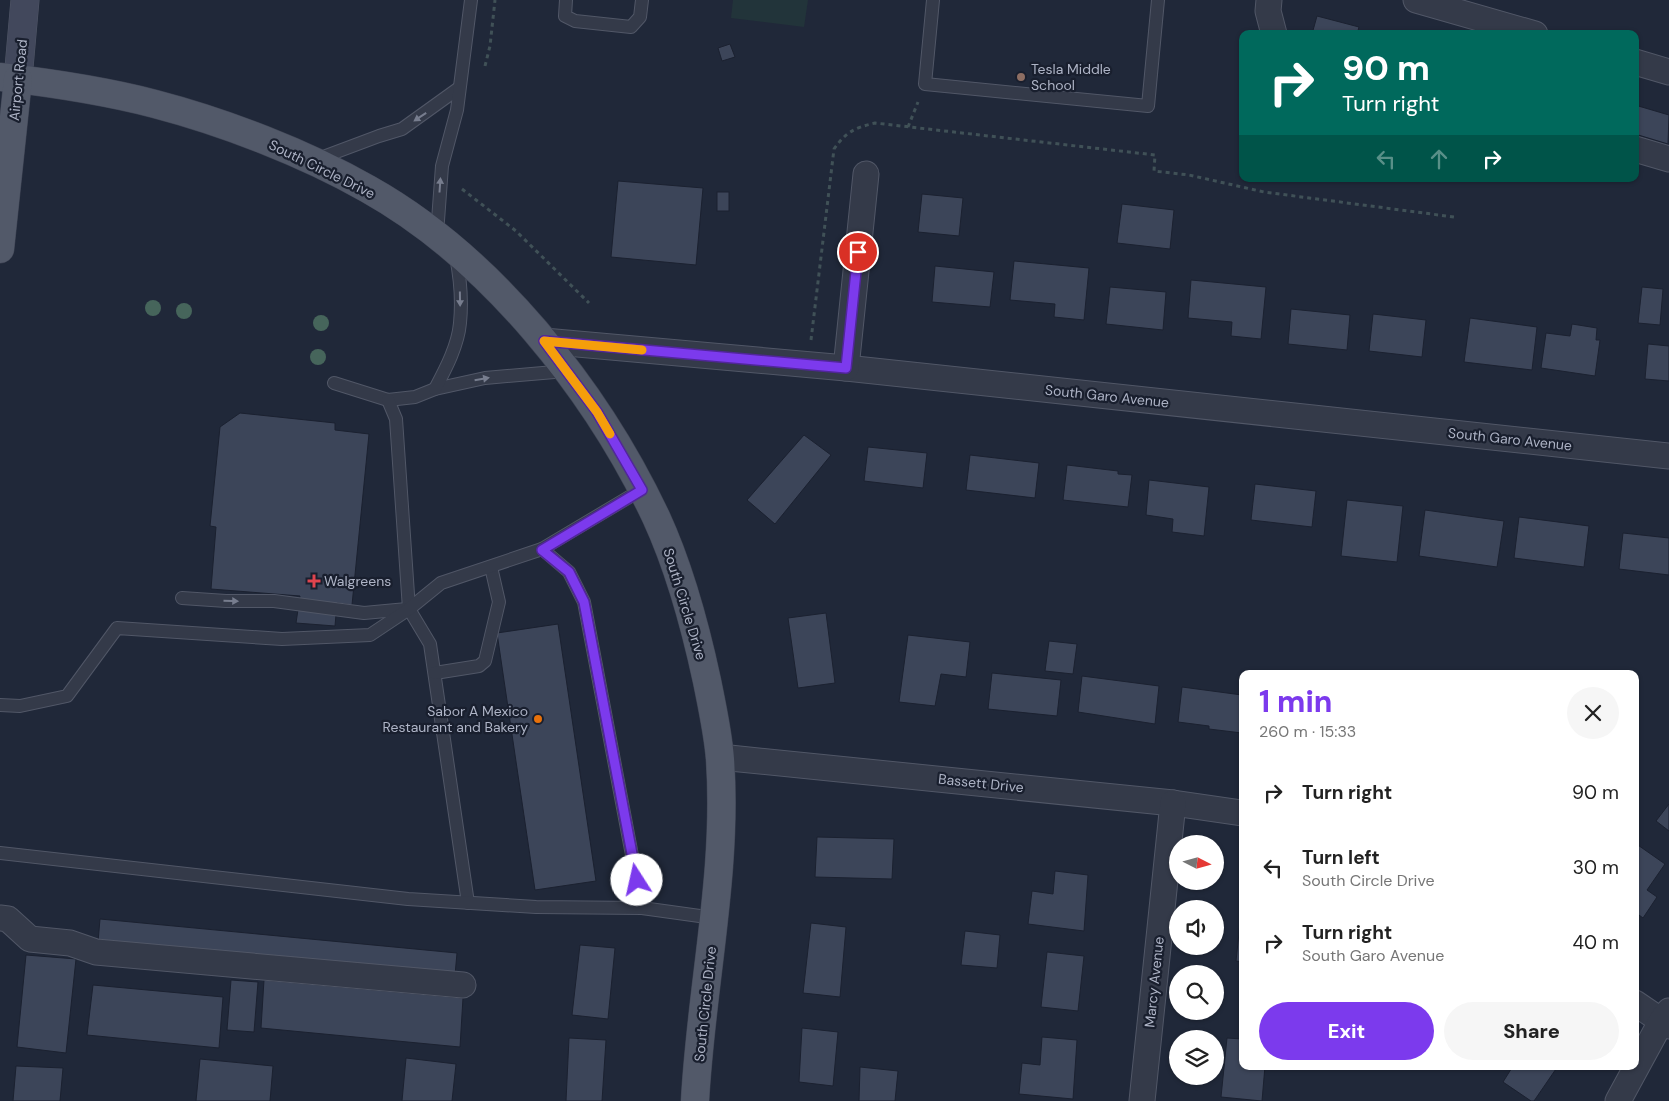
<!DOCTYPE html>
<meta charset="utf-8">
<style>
:root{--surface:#fff;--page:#f6f6f6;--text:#222;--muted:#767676;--accent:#7c3aed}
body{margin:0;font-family:"DM Sans",sans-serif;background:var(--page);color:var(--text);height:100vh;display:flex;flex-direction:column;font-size:19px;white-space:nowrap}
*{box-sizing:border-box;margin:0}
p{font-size:16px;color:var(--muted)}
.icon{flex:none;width:28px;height:28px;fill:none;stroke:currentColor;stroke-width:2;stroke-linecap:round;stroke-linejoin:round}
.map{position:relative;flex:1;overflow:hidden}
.drawer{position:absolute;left:1239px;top:670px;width:400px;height:400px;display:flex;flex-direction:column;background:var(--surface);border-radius:10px;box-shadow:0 1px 4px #0004}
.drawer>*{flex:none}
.guide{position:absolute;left:1239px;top:30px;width:400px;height:152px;border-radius:10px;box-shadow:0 1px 4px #0004;background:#00695c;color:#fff;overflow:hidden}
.needle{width:32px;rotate:96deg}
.fabs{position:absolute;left:1169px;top:835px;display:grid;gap:10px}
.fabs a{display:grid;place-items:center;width:55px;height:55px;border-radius:50%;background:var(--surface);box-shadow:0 1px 4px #0004;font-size:25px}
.pin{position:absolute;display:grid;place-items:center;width:42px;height:42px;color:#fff;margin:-21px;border:2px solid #fff;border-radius:50%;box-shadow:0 1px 5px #0007}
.me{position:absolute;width:55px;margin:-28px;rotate:350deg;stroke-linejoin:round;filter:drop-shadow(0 0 4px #0008)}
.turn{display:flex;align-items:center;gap:18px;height:105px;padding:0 20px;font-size:22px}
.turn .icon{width:65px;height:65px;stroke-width:2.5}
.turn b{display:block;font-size:35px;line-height:42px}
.lanes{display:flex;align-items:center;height:48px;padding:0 20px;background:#0003;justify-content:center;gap:25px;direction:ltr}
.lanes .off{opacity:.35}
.round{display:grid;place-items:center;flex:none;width:52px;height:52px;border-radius:26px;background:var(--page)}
.headline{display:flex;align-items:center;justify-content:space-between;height:85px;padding:0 20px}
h1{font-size:30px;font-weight:800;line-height:38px;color:var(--accent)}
.button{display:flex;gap:10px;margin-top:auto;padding:10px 20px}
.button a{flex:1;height:58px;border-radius:30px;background:var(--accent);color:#fff;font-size:20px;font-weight:800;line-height:58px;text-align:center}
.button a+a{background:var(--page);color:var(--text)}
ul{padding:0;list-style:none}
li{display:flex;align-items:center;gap:15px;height:75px;padding:0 20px}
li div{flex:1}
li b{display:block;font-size:19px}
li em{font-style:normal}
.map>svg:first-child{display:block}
</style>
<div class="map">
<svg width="1669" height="1101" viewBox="0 0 1669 1101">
<rect width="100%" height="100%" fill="#202839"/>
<polygon fill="#22343a" points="733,0 808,0 804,27 731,18"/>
<g fill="#3c4559" stroke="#1b2130">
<polygon points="1317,16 1359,27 1357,34 1312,34"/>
<polygon points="730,44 735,57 722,61 718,48"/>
<polygon points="1635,105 1669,115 1668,144 1635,134"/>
<polygon points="618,181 703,188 696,265 611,257"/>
<rect x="717" y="192" width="12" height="19"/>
<polygon points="922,194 963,198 959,236 918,232"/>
<polygon points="1122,204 1174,210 1170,249 1117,243"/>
<polygon points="1014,261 1089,268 1084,320 1054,317 1055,304 1010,300"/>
<polygon points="935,266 994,272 990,307 932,302"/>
<polygon points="1191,280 1266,287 1261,339 1231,336 1232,322 1188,318"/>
<polygon points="1110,287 1166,292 1163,330 1106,324"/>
<polygon points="1642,287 1663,289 1660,325 1638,323"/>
<polygon points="1291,309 1350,315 1347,350 1288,344"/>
<polygon points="1373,314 1426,320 1422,357 1369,351"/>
<polygon points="1470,318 1537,327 1532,370 1464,362"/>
<polygon points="1572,324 1597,328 1596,340 1600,340 1595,376 1541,368 1546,333 1570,336"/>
<polygon points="1648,344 1669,346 1669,381 1645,379"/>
<polygon points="240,413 335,423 335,430 369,434 352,605 337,603 335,626 296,623 300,596 211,589 216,527 210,526 220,427"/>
<polygon points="804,435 831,455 775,524 747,500"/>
<polygon points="868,447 927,453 923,488 864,481"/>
<polygon points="970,455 1039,463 1035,498 966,490"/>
<polygon points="1067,465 1118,471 1118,474 1132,475 1128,507 1063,500"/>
<polygon points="1149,480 1209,487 1204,536 1172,532 1173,519 1146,515"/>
<polygon points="1255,484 1316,491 1312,527 1251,520"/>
<polygon points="1347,500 1403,506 1397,562 1341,556"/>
<polygon points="1425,510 1504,521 1497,567 1419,556"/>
<polygon points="1519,517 1589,526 1584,567 1514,558"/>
<polygon points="1623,533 1669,538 1669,575 1619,569"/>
<polygon points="826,613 835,683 798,688 788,618"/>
<polygon points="558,624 596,881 535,890 497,633"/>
<polygon points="908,635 970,642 966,677 941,674 935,706 899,702"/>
<polygon points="1049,641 1077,644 1073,674 1045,671"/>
<polygon points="992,673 1061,680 1057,716 988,709"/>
<polygon points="1082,676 1159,686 1155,724 1078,712"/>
<polygon points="1182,687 1242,695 1242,733 1209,729 1209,726 1178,722"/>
<polygon points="1669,804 1669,831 1656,821"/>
<polygon points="817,837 894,839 892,879 815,877"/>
<polygon points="1635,843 1665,864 1647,890 1657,897 1643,918 1635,912"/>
<polygon points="1055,871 1088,875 1084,931 1028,924 1032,891 1053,894"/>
<polygon points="1241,914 1242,914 1242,962 1236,961"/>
<polygon points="100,919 457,953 455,975 98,942"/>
<polygon points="811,923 846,927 840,997 803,993"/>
<polygon points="965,931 1000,935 997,968 961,965"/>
<polygon points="580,945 615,948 608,1019 572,1015"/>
<polygon points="1047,952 1084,956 1078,1011 1041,1007"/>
<polygon points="26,955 76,959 66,1053 17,1047"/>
<polygon points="231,980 258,982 254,1032 227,1030"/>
<polygon points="264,980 463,998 460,1047 261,1028"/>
<polygon points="93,985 223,997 219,1048 87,1035"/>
<polygon points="802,1028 838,1032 833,1086 799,1082"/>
<polygon points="1042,1037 1077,1040 1073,1099 1019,1094 1022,1063 1040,1065"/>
<polygon points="569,1038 606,1040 602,1101 566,1101"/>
<polygon points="1227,1038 1242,1039 1242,1066 1265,1066 1262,1101 1221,1097"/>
<polygon points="406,1058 456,1064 452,1101 402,1101"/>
<polygon points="200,1059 273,1066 270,1101 196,1101"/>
<polygon points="16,1066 63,1068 60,1101 13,1101"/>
<polygon points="1513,1066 1558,1066 1534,1101 1531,1101 1503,1082"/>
<polygon points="860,1067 898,1071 895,1101 859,1101"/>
</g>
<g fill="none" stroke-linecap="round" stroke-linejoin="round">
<g stroke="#515767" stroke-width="14">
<g id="lane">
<polyline points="566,0 565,16 575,21 631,27 640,17 642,0"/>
<polyline points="933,0 925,84 1148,106 1158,0"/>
<polyline points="315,160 379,136 402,129 459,88"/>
<polyline points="437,234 442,166 457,110 471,0"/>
<polyline points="334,383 388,400 415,397 435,389 485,378 566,371"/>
<path d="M435 389C445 370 458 346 460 323 462 303 460 277 456 257"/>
<polyline points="388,400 396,419 409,609 430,644 468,903"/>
<polyline points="542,549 569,572 584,602 642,908 714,918"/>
<polyline points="182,598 226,601 274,601 364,613 407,609"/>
<polyline points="435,673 479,666 485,661 499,602 491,567"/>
<polyline points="0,705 20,706 67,696 117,628 282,639 370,635 409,609 441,583 542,549 641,490"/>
<polyline points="0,853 408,899 536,907 642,908"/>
</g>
</g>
<g stroke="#515767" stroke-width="27">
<g id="street">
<polyline points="1269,0 1268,11 1274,34"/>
<polyline points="1416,0 1535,34"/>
<polyline points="1635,62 1669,72"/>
<polyline points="1635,149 1669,159"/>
<polyline points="544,341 846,368 1669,456"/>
<polyline points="846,368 866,174"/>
<polyline points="720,757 1173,803 1242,813"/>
<polyline points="0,918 8,919 30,939 70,943 96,952 463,985"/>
<polyline points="1635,1003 1669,1026"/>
<polyline points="1142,1101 1173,803"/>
<polyline points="1618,1101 1662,1020 1669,1011"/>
</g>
</g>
<g stroke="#515767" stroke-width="29">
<polyline id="secondary" points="18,79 25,0"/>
</g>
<g stroke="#3d4353" stroke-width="29">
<g id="primary">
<path d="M0 77C52 83 105 91 155 104 224 122 305 153 368 189 491 258 596 390 656 517 680 569 695 625 707 681 712 706 718 733 720 759 728 874 701 986 695 1101"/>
<polyline points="0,249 18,79"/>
</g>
</g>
<g stroke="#405157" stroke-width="3" stroke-dasharray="4 4" stroke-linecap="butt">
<polyline points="485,66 490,46 495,0"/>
<polyline points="908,127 918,102"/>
<polyline points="462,189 516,231 589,303"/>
<path d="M811 340 834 149C846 132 854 128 875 123L1155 155 1154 171 1189 175 1264 192 1454 217"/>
</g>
<use href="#lane" stroke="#343a49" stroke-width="12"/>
<use href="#street" stroke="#343a49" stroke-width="25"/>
<use href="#secondary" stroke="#42485c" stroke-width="28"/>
<use href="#primary" stroke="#525969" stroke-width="28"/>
</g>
<g fill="#46655b">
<circle cx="153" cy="308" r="8"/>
<circle cx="184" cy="311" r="8"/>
<circle cx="321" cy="323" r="8"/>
<circle cx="318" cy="357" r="8"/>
</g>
<defs><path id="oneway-solid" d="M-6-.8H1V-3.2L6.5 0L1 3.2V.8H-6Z" transform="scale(1.25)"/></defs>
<g fill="#777d8e">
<use href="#oneway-solid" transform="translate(420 117) rotate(146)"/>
<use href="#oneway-solid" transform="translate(440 185) rotate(-86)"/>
<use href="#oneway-solid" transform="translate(460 299) rotate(89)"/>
<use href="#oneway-solid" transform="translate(482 379) rotate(-10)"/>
<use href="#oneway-solid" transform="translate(231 601) rotate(1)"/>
</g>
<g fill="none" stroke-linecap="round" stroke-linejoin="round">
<g stroke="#51269a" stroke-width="12">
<polyline id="route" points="637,880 584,602 569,572 542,550 642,490 597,412 544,341 846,368 858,252"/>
</g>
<use href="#route" stroke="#7c3aed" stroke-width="9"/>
<polyline stroke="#f59e0b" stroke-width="9" points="610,434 597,412 544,341 642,350"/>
</g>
<circle fill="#8d6e63" stroke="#191f2e" stroke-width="2" cx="1021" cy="77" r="5"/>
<path fill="#e0444e" stroke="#191f2e" stroke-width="2" d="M311.5 573.5h5v5h5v5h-5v5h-5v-5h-5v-5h5z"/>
<circle fill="#e8710a" stroke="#191f2e" stroke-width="2" cx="538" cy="719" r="5"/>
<g text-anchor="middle" stroke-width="4.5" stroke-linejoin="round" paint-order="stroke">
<g font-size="14" fill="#aeb4c6" stroke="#191f2e" text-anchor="start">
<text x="1031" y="74">Tesla Middle<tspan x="1031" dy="16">School</tspan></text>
<text x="324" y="586">Walgreens</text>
<text x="528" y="716" text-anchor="end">Sabor A Mexico<tspan x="528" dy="16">Restaurant and Bakery</tspan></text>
</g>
<g font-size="14" fill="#aeb4c6" stroke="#191f2e">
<text transform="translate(18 80) rotate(-84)" y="5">Airport Road</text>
<text transform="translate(322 169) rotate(26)" y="5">South Circle Drive</text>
<text transform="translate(1107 396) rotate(6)" y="5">South Garo Avenue</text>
<text transform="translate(1510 439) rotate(6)" y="5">South Garo Avenue</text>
<text transform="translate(685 604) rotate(73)" y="5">South Circle Drive</text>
<text transform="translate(981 783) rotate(6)" y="5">Bassett Drive</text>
<text transform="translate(1154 982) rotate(-84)" y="5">Marcy Avenue</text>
<text transform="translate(705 1004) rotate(-84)" y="5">South Circle Drive</text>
</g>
</g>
</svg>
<div class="fabs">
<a><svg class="needle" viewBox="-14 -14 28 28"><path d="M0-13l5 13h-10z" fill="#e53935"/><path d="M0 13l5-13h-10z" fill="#767676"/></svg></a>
<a><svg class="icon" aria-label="sound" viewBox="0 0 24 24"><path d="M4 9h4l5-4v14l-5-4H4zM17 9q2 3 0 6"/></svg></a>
<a><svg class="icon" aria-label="search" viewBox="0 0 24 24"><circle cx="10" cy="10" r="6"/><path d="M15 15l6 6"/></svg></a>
<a><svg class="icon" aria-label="layers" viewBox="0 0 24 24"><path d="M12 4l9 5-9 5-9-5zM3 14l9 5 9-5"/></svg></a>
</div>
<div class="pin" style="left:858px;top:252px;background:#d93025"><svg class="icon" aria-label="arrive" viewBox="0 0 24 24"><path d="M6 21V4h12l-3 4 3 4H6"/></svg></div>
<svg class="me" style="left:637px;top:880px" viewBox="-20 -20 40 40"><circle r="19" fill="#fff"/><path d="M0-13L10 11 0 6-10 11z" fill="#7c3aed"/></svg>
<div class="guide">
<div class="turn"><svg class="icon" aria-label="right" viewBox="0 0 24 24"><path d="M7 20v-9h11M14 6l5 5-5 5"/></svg><div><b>90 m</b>Turn right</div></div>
<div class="lanes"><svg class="icon off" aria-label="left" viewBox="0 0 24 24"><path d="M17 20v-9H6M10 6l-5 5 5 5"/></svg><svg class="icon off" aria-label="ahead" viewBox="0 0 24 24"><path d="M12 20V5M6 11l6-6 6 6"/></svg><svg class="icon" aria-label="right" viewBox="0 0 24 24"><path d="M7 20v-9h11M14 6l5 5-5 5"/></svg></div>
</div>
<section class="drawer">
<div class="headline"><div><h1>1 min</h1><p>260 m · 15:33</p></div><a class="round"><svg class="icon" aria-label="close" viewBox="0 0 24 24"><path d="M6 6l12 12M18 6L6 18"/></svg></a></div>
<ul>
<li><svg class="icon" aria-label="right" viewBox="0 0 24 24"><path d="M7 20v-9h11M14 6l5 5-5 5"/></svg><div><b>Turn right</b></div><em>90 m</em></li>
<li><svg class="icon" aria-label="left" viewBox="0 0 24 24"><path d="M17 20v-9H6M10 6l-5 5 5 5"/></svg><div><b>Turn left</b><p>South Circle Drive</p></div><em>30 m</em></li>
<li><svg class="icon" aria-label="right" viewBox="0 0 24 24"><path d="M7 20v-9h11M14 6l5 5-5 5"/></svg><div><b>Turn right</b><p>South Garo Avenue</p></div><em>40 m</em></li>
</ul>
<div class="button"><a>Exit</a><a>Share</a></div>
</section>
</div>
